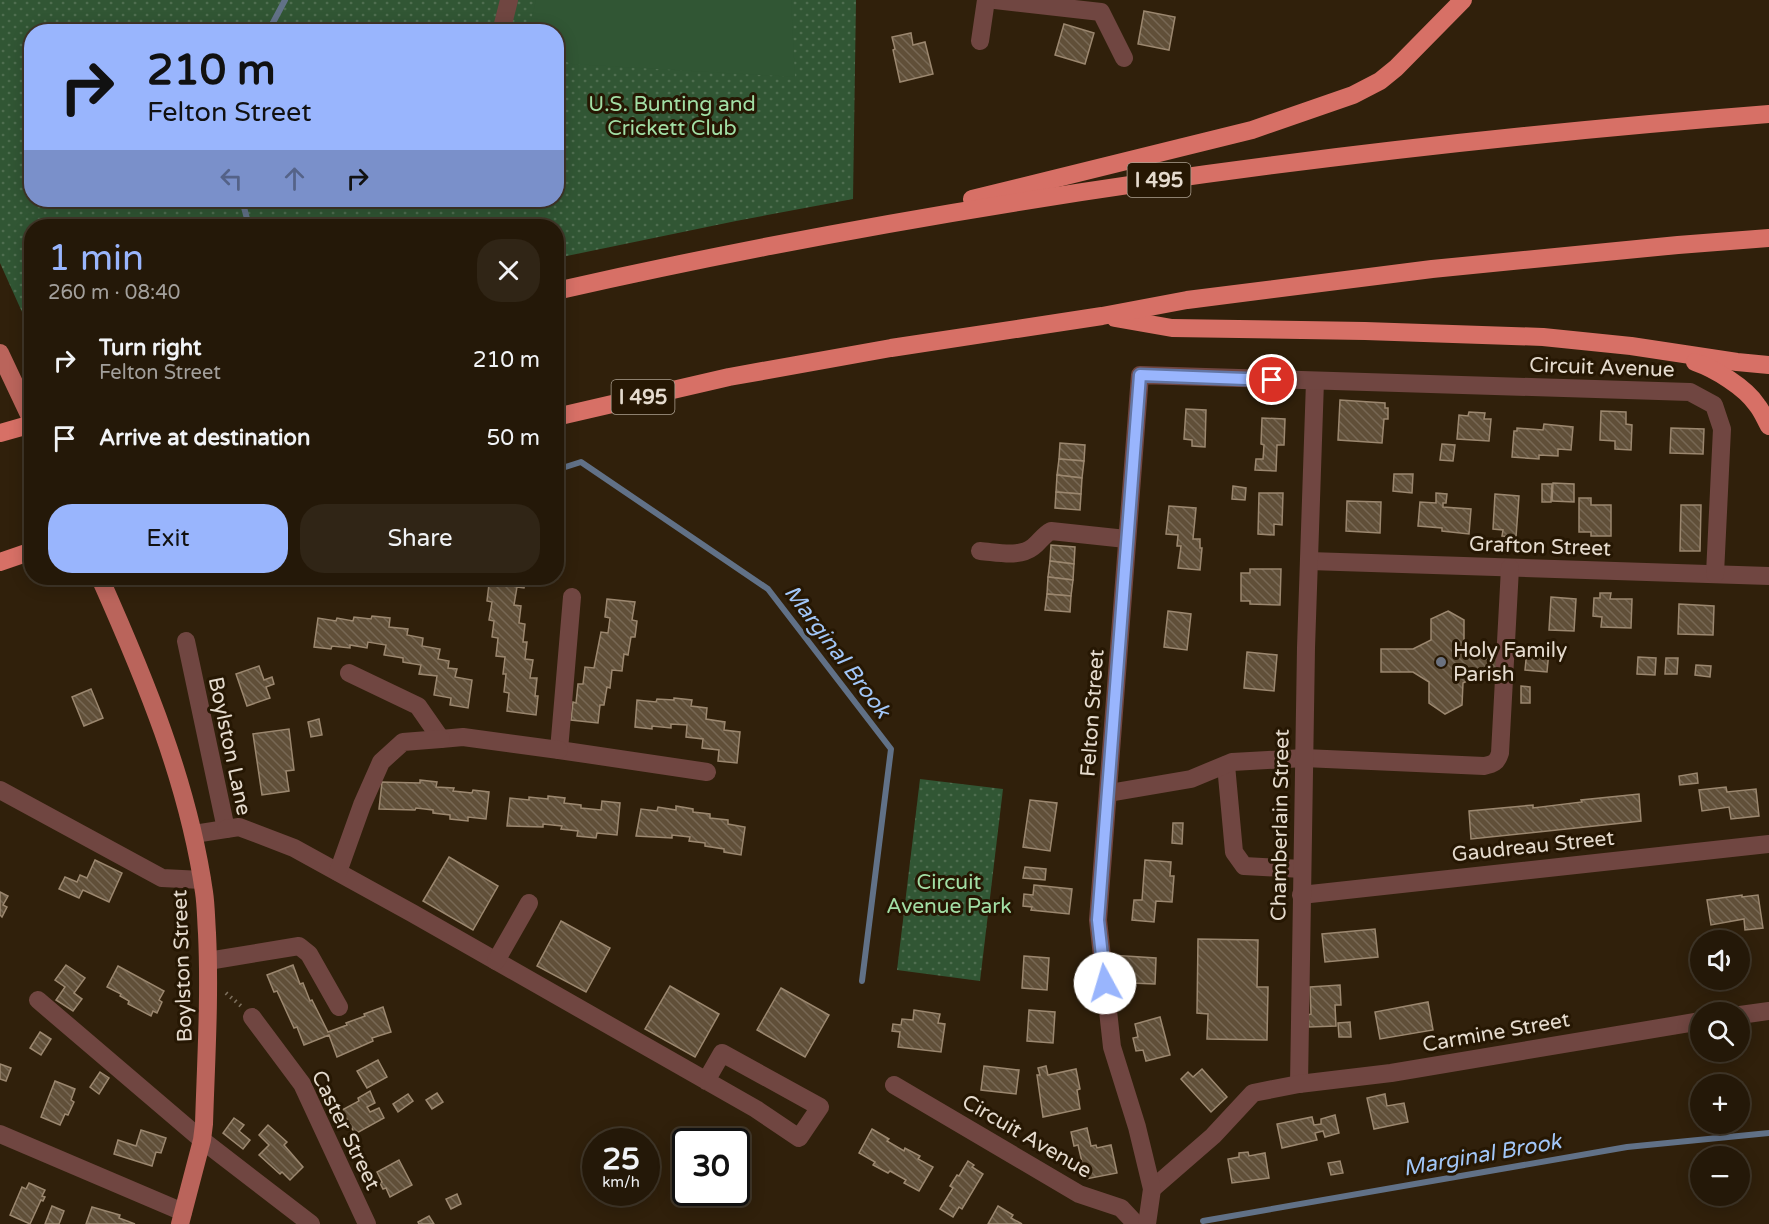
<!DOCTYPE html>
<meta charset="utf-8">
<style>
:root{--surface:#241808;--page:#302516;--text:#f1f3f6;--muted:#a3a09c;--line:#413729;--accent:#99b5fd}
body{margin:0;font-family:"Varela Round",sans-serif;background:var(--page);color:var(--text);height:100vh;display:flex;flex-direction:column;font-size:22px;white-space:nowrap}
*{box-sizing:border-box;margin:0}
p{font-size:20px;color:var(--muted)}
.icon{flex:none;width:33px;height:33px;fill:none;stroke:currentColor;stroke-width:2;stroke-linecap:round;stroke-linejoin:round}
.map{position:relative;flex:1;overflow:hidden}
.sheet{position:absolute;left:24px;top:219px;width:540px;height:366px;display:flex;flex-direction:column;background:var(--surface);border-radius:24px;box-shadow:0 3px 15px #0003,0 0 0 2px var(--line)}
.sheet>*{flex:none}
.guide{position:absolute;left:24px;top:24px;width:540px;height:183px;border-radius:24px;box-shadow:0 3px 15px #0003,0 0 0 2px var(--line);background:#99b5fd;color:#111;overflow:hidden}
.tools{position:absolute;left:1690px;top:930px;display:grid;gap:12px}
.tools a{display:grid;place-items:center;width:60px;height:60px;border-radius:50%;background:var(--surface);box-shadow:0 3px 15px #0003,0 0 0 2px var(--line);font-size:30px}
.speed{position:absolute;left:582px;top:1128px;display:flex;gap:12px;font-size:30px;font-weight:700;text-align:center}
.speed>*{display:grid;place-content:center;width:78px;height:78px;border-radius:50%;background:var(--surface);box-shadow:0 3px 15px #0003,0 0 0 2px var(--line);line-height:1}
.speed small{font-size:15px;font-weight:400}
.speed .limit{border:3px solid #111;border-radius:9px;background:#fff;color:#111}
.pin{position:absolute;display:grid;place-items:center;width:51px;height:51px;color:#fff;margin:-26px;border:3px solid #fff;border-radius:50%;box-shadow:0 2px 6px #0007}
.me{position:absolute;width:66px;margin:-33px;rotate:354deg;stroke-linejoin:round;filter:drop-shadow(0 0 4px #0008)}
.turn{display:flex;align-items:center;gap:21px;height:126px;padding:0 24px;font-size:27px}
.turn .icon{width:78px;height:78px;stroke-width:2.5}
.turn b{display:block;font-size:42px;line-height:51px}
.lanes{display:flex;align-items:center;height:57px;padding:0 24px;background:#0003;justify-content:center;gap:30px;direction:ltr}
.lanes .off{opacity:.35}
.round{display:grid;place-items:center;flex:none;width:63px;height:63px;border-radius:24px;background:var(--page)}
.head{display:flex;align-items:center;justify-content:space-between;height:102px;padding:0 24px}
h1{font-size:36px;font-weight:600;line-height:45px;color:var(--accent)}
.action{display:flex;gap:12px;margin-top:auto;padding:12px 24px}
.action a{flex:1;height:69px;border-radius:24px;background:var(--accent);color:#111;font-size:24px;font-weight:600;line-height:69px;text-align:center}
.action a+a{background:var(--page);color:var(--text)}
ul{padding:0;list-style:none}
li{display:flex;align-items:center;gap:18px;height:78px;padding:0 24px}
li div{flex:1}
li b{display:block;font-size:22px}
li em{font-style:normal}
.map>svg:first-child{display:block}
</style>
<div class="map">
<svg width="1769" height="1224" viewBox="0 0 1769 1224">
<defs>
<pattern id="green-dots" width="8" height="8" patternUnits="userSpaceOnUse" patternTransform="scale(1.5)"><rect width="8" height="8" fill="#315634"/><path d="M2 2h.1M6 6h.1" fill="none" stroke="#4f6e50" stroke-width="1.8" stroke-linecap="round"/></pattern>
<pattern id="building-back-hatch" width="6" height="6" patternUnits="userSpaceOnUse" patternTransform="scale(1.5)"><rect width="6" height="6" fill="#604f38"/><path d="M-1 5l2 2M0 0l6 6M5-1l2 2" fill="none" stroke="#776854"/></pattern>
</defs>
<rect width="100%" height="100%" fill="#30200b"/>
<g fill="url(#green-dots)" fill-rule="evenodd">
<path d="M0 0H856L853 199 736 221 557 258 556 226H32L31 332 0 263ZM32 32H556V200H32Z"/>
<polygon points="920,779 1003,789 980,981 897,970"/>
</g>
<polygon fill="#315634" points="536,0 791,0 795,77 572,64 557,58 556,32 531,31 531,21"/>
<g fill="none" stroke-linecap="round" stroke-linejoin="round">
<g stroke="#617187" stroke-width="6">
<polyline points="268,32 285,0"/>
<polyline points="242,200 249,226"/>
<polyline points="556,470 581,462 768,589 891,749 862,981"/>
<polyline points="1203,1221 1627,1147 1769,1133"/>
</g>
</g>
<g fill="url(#building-back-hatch)" stroke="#9b876f" stroke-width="1.5">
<polygon points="1144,11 1175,17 1169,50 1138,44"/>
<polygon points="1064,24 1094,33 1085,64 1055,55"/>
<polygon points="911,33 913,45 925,42 933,74 900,82 893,50 895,49 892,37"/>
<polygon points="1340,400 1385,403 1385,408 1388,408 1388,419 1384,419 1382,443 1338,440"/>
<polygon points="1186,409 1206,410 1205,447 1192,446 1192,440 1184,439"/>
<polygon points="1601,411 1626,412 1626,424 1632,425 1631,450 1615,449 1615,441 1600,440"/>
<polygon points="1469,412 1485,413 1484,419 1491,419 1489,441 1457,439 1459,415 1468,416"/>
<polygon points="1262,418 1285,419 1284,445 1277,445 1276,471 1255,470 1256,459 1263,459 1264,445 1261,444"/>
<polygon points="1544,424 1573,427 1571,450 1558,449 1558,456 1539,455 1539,459 1512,457 1514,431 1517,431 1517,428 1543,430"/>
<polygon points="1671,428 1704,429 1703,454 1670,453"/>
<polygon points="1060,443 1085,445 1084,461 1059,459"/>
<polygon points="1442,444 1455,445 1453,461 1440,460"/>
<polygon points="1059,459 1084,461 1082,478 1057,475"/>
<polygon points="1394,474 1413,474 1412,493 1393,491"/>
<polygon points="1057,475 1082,478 1081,494 1056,492"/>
<polygon points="1553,483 1574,484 1574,502 1552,501"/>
<polygon points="1542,484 1552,484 1551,502 1542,502"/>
<polygon points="1233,486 1246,488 1245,500 1232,499"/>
<polygon points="1056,492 1081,494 1080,510 1055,508"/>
<polygon points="1259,493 1283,493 1282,525 1274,524 1274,535 1258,534"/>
<polygon points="1436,493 1447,494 1446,503 1443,503 1443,507 1471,509 1469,534 1442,531 1442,528 1418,526 1420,502 1436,503"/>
<polygon points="1495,494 1519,496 1516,537 1502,536 1503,530 1493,529"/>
<polygon points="1579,498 1591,498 1591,505 1611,505 1611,536 1591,536 1591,532 1579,532"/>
<polygon points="1347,501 1381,502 1380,533 1346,531"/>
<polygon points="1681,505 1701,505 1700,551 1680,551"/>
<polygon points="1169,506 1196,508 1193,539 1200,539 1200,548 1202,548 1200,570 1178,568 1181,546 1177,546 1178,535 1166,534"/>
<polygon points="1051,545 1075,547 1074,564 1050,561"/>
<polygon points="1050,561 1074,564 1073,580 1048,577"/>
<polygon points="1250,569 1281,569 1280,605 1250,604 1250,601 1241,601 1241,573 1250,573"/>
<polygon points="1048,577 1073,580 1071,596 1047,594"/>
<polygon points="496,578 526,578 524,588 517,587 514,605 521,606 519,623 525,624 523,642 527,642 525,659 533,660 530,678 537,678 535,696 538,696 536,715 507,711 509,693 504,692 506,674 503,674 505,657 496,656 498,638 492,637 494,621 489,620 492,602 487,601 489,584 495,585"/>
<polygon points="1600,593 1611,593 1610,599 1632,599 1631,628 1601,627 1602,617 1593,616 1594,598 1600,598"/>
<polygon points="1047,594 1071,596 1070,612 1045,610"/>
<polygon points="1551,597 1576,599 1574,631 1549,630"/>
<polygon points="607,599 635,602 632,620 637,621 635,637 631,637 628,655 624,654 622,671 612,670 610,688 607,687 604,705 600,705 598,723 571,720 573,702 576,703 578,684 583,684 585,667 594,668 601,632 608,633 610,618 605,617"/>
<polygon points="1679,604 1714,606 1713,635 1678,634"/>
<polygon points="1168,611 1191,614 1187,650 1164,647"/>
<polygon points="1448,611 1464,620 1464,642 1481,652 1501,652 1501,675 1481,674 1463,683 1462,705 1445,714 1429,703 1429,682 1413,672 1381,672 1381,649 1413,649 1431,640 1431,619"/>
<polygon points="372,616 390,618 389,627 408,629 407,635 423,638 422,646 440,649 438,659 449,661 448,668 457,669 455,677 472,680 468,708 450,705 451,698 434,695 437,676 419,674 421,665 403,662 403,658 384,655 386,645 368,642 367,648 350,645 350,648 332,646 331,649 314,647 318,618 336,621 337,618 353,621 354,617 371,619"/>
<polygon points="1527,650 1549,651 1547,672 1525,670"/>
<polygon points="1247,652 1277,655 1274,691 1244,688"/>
<polygon points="1638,657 1656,658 1655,675 1637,674"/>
<polygon points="1666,658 1678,658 1677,674 1665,674"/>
<polygon points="1696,665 1711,666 1710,677 1695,675"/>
<polygon points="259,666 264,680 272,677 274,684 266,687 270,698 247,706 236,674"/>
<polygon points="1521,686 1530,687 1530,703 1521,703"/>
<polygon points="91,689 103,718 84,726 72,697"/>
<polygon points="674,698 692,700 691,706 707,708 706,719 725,722 724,730 740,732 737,763 718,761 719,750 702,748 703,739 686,737 687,725 671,724 671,728 652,726 652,729 635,727 637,700 656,702 657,699 674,700"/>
<polygon points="319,719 322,735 311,737 308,722"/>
<polygon points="289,729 294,770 286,771 289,791 262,795 253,734"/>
<polygon points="1697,773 1698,783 1680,785 1679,776"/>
<polygon points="420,780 437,782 436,787 454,788 453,791 472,793 473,790 489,792 486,819 468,817 468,821 450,819 450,815 433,813 433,810 416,808 415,810 379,809 382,782 420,783"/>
<polygon points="1726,787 1727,792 1756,789 1759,816 1731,819 1729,807 1702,811 1699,790"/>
<polygon points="1639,794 1641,821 1471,839 1469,811 1533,805 1533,808 1582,802 1581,800"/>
<polygon points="548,796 565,798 564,803 581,805 581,808 601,810 602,801 620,803 617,835 597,833 596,838 577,836 578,831 561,829 562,826 543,824 543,827 507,826 510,798 529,800 529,797 548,799"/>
<polygon points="1030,800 1057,803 1050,851 1023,847"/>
<polygon points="676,806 693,809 693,812 710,814 710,818 728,820 728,824 745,827 741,855 724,852 724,849 705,846 705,843 689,841 690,837 672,835 672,838 636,836 641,809 657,811 658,807 676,810"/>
<polygon points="1173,823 1183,823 1182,844 1172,843"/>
<polygon points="449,857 498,886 473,930 423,901"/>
<polygon points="95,860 122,873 109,902 83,890 79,898 59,889 65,877 77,882 80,875 87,878"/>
<polygon points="1145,860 1171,862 1170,876 1174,876 1172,902 1156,901 1154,922 1132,920 1134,900 1142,900"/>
<polygon points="1025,867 1046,869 1045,880 1023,878"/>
<polygon points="1034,885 1072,889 1069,914 1031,910 1032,907 1023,906 1024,894 1033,895"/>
<polygon points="0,892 8,896 3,905 7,907 2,917 0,915"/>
<polygon points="1742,895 1742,897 1758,895 1763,928 1745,930 1744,919 1711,925 1707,900"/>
<polygon points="561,921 610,948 586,992 537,966"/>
<polygon points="1375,929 1378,957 1325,962 1322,934"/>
<polygon points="1198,939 1258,940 1257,987 1268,987 1267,1040 1207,1039 1208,1014 1197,1013"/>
<polygon points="1110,955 1156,958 1155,984 1131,983 1131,977 1108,975"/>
<polygon points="1024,956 1049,958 1047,990 1022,988"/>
<polygon points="66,965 85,978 74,993 82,999 73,1011 56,1000 65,987 55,980"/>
<polygon points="293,965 300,984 303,983 310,1001 312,1000 328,1032 347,1025 346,1023 365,1016 364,1014 383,1007 391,1032 372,1038 373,1041 337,1057 329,1035 304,1045 297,1027 294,1028 277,991 274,992 267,975"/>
<polygon points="118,966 164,991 159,1000 162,1002 157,1013 153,1011 151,1016 128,1004 129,1001 120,996 121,994 107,987"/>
<polygon points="1340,985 1341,1005 1335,1005 1336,1026 1309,1027 1308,1015 1311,1014 1310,987"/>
<polygon points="670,986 719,1014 695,1057 645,1029"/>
<polygon points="781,988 829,1015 805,1057 757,1030"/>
<polygon points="1428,1002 1433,1030 1380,1039 1375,1012"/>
<polygon points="914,1010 940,1014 938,1023 945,1024 941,1052 898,1047 900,1032 892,1031 893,1024 901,1025 902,1019 913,1020"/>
<polygon points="1029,1010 1055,1012 1053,1043 1027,1041"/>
<polygon points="1160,1017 1170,1055 1146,1061 1143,1050 1136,1051 1133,1038 1138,1037 1135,1024"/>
<polygon points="1350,1022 1351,1037 1339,1037 1338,1023"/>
<polygon points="40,1032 51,1039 41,1055 30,1048"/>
<polygon points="378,1060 387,1077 367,1088 357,1071"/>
<polygon points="0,1064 11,1068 6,1081 0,1079"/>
<polygon points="984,1066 1019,1070 1016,1094 981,1090"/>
<polygon points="1046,1066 1048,1075 1076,1069 1080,1089 1077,1090 1080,1109 1043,1117 1037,1075 1040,1075 1038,1068"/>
<polygon points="1202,1069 1227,1097 1211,1112 1181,1079 1188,1072 1193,1077"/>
<polygon points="100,1072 109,1078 99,1094 90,1087"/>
<polygon points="55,1081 75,1089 71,1100 74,1102 68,1115 65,1114 60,1125 41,1117"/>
<polygon points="370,1091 375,1103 367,1107 370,1112 379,1108 384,1118 355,1134 342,1110 359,1101 358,1098"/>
<polygon points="437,1093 443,1102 432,1109 426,1100"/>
<polygon points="408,1094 413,1101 398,1112 393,1104"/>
<polygon points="1385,1094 1387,1106 1404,1103 1408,1122 1374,1129 1367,1098"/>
<polygon points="1335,1115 1339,1133 1325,1137 1323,1131 1315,1133 1317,1140 1282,1148 1277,1124 1312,1117 1314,1125 1321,1124 1321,1119"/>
<polygon points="234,1118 244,1125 239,1131 250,1140 243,1149 223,1133"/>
<polygon points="268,1125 287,1142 284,1145 303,1167 290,1180 282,1172 280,1174 259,1155 269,1145 259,1135"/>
<polygon points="1087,1128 1091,1146 1096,1145 1097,1148 1111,1145 1117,1173 1086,1179 1078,1145 1074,1146 1071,1132"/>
<polygon points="872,1129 889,1139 887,1141 904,1151 905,1148 920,1156 918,1159 933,1167 919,1191 904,1183 906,1180 890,1171 888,1173 873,1165 875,1162 859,1153"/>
<polygon points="141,1130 166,1138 161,1153 156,1152 152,1166 114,1154 118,1140 136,1146"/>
<polygon points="1248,1152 1249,1156 1265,1153 1269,1178 1232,1183 1228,1159 1239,1157 1239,1153"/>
<polygon points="399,1160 412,1185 390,1197 386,1188 383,1189 380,1183 382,1182 377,1172"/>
<polygon points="968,1161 974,1165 972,1167 983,1174 962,1209 959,1207 953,1217 940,1209 953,1188 950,1186 957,1175 959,1176"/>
<polygon points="1340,1161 1343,1173 1331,1175 1328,1163"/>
<polygon points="29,1183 45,1190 42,1196 45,1197 43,1201 41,1200 30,1224 10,1215 22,1187 26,1189"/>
<polygon points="457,1194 461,1204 451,1209 446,1199"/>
<polygon points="52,1206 64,1211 59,1224 45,1224"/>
<polygon points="998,1206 1013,1215 1011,1218 1022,1224 988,1224"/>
<polygon points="92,1207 120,1215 119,1218 135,1224 86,1224"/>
<polygon points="429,1216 434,1224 419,1224 418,1222"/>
</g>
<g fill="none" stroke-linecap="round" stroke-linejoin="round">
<polyline stroke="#7e715f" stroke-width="4" stroke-dasharray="1.5 4.5" stroke-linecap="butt" points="226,993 241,1006"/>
<g stroke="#704641" stroke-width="18">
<polyline points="995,0 1101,12 1124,58"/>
<polyline points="501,32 509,0"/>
<polyline points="980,41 986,0"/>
<path d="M980 551C996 552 1019 558 1033 547 1040 542 1043 535 1051 531L1126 539"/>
<polyline points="1309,561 1769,576"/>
<polyline points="572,597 559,750 707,772"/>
<polyline points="186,641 226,829 194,834"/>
<polyline points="349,673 418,706 441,739 463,737 559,750"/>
<polyline points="1226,765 1234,852 1244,866 1302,869"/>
<polyline points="0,790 162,878 202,880"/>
<path d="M1109 793 1191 779 1232 762 1304 758 1484 766C1493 764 1497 763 1500 753L1510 568"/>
<polyline points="226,829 239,827 294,848 412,913 756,1109 799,1138 820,1107 722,1053 706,1081"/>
<polyline points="338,872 362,805 381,762 403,742 441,739"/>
<polyline points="1301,895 1769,844"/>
<polyline points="208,961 299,946 309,954 339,1007"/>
<polyline points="496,961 529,903"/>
<polyline points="38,1000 202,1140 311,1224"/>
<polyline points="1740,1015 1769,1011"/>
<polyline points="252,1017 302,1084 367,1224"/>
<polyline points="1299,1084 1306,648 1315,381"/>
<polyline points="894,1085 1079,1194 1121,1208 1136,1224"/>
<polyline points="0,1134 183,1212"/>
<polyline points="1152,1189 1213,1136 1253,1093 1299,1084 1391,1073 1701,1021"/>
<polyline points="1147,1224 1152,1189 1137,1127 1112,1047 1098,920 1140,375 1690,392 1714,405 1722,429 1715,574"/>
</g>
<g stroke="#ba645b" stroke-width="18">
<polyline points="0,353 32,421"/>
<path d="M100 578C145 679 188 782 204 892 206 905 206 919 207 933 210 997 206 1060 204 1124L202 1140 180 1224"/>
</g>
<g stroke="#d77066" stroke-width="18">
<polyline points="972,199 1252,130 1353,95 1380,81 1396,68 1463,0"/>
<path d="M556 291C956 200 1361 146 1769 114"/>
<polyline points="1115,318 1172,328 1365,331 1543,337 1631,346 1737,362 1769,365"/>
<path d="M1695 362C1715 369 1745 387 1757 405 1762 411 1765 419 1769 426"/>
<polyline points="556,417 729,377 891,348 1102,316 1187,300 1432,269 1678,245 1769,238"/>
<polyline points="0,433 32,424"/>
<polyline points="0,562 32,551"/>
</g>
</g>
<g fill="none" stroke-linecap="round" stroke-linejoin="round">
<g stroke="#6376a4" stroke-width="15">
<polyline id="route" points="1105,983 1098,920 1140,375 1272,380"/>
</g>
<use href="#route" stroke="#99b5fd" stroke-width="10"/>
</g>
<circle fill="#6b7280" stroke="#261703" stroke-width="2" cx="1441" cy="662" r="6"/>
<g text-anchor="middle" stroke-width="6" stroke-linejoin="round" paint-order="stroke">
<g fill="#261703" stroke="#aca091" stroke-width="1.5">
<rect x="1127.5" y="163" width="63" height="34" rx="4.5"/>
<rect x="611.5" y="380" width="63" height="34" rx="4.5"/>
</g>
<g font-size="20" font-weight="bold" fill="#e5dbce">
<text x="1159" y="187">I 495</text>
<text x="643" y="404">I 495</text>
</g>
<g font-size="21" fill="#a2dfa5" stroke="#261703">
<text x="672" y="111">U.S. Bunting and<tspan x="672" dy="24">Crickett Club</tspan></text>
<text x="949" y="889">Circuit<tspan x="949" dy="24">Avenue Park</tspan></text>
</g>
<g font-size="21" fill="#e5dbce" stroke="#261703">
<text transform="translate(1602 367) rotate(2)" y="7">Circuit Avenue</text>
<text transform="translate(1540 546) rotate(2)" y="7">Grafton Street</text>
<text transform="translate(1092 713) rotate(-86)" y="7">Felton Street</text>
<text transform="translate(230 746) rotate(78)" y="7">Boylston Lane</text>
<text transform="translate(1280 825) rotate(-89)" y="7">Chamberlain Street</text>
<text transform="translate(1533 846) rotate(-6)" y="7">Gaudreau Street</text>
<text transform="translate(182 966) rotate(-92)" y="7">Boylston Street</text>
<text transform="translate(1496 1032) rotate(-10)" y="7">Carmine Street</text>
<text transform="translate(346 1130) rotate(64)" y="7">Caster Street</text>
<text transform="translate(1027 1136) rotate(30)" y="7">Circuit Avenue</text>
</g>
<g font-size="21" fill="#e5dbce" stroke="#261703" text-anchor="start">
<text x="1453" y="657">Holy Family<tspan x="1453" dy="24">Parish</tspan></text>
</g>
<g font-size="22" font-style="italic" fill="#a2c7f9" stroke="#261703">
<text transform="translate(838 651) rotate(53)" y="8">Marginal Brook</text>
<text transform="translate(1482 1154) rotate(-10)" y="8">Marginal Brook</text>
</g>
</g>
</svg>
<div class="tools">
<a><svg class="icon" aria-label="sound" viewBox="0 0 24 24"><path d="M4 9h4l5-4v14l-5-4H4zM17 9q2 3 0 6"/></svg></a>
<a><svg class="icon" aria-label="search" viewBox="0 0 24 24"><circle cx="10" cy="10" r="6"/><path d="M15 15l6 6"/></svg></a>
<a>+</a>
<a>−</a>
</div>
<div class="speed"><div>25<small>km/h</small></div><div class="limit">30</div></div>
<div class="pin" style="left:1272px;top:380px;background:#d93025"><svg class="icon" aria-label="arrive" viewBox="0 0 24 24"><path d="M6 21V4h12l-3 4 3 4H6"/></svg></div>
<svg class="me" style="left:1105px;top:983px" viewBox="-20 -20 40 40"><circle r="19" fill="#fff"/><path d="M0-13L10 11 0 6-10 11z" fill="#99b5fd"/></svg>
<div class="guide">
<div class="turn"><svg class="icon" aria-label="right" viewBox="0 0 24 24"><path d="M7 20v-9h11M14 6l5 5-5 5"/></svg><div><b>210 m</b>Felton Street</div></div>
<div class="lanes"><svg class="icon off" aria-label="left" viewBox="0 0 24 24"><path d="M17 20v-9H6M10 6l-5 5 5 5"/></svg><svg class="icon off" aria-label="ahead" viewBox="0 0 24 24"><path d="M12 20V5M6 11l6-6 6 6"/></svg><svg class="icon" aria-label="right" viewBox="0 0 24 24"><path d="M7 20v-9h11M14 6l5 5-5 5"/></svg></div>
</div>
<section class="sheet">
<div class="head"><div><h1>1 min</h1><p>260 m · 08:40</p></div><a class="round"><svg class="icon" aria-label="close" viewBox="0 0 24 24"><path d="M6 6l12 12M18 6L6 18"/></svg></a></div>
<ul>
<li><svg class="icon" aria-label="right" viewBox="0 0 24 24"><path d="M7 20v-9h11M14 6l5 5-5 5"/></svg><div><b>Turn right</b><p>Felton Street</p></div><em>210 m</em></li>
<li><svg class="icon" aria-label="arrive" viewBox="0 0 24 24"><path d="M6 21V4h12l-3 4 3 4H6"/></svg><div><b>Arrive at destination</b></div><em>50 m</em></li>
</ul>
<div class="action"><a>Exit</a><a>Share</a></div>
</section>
</div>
